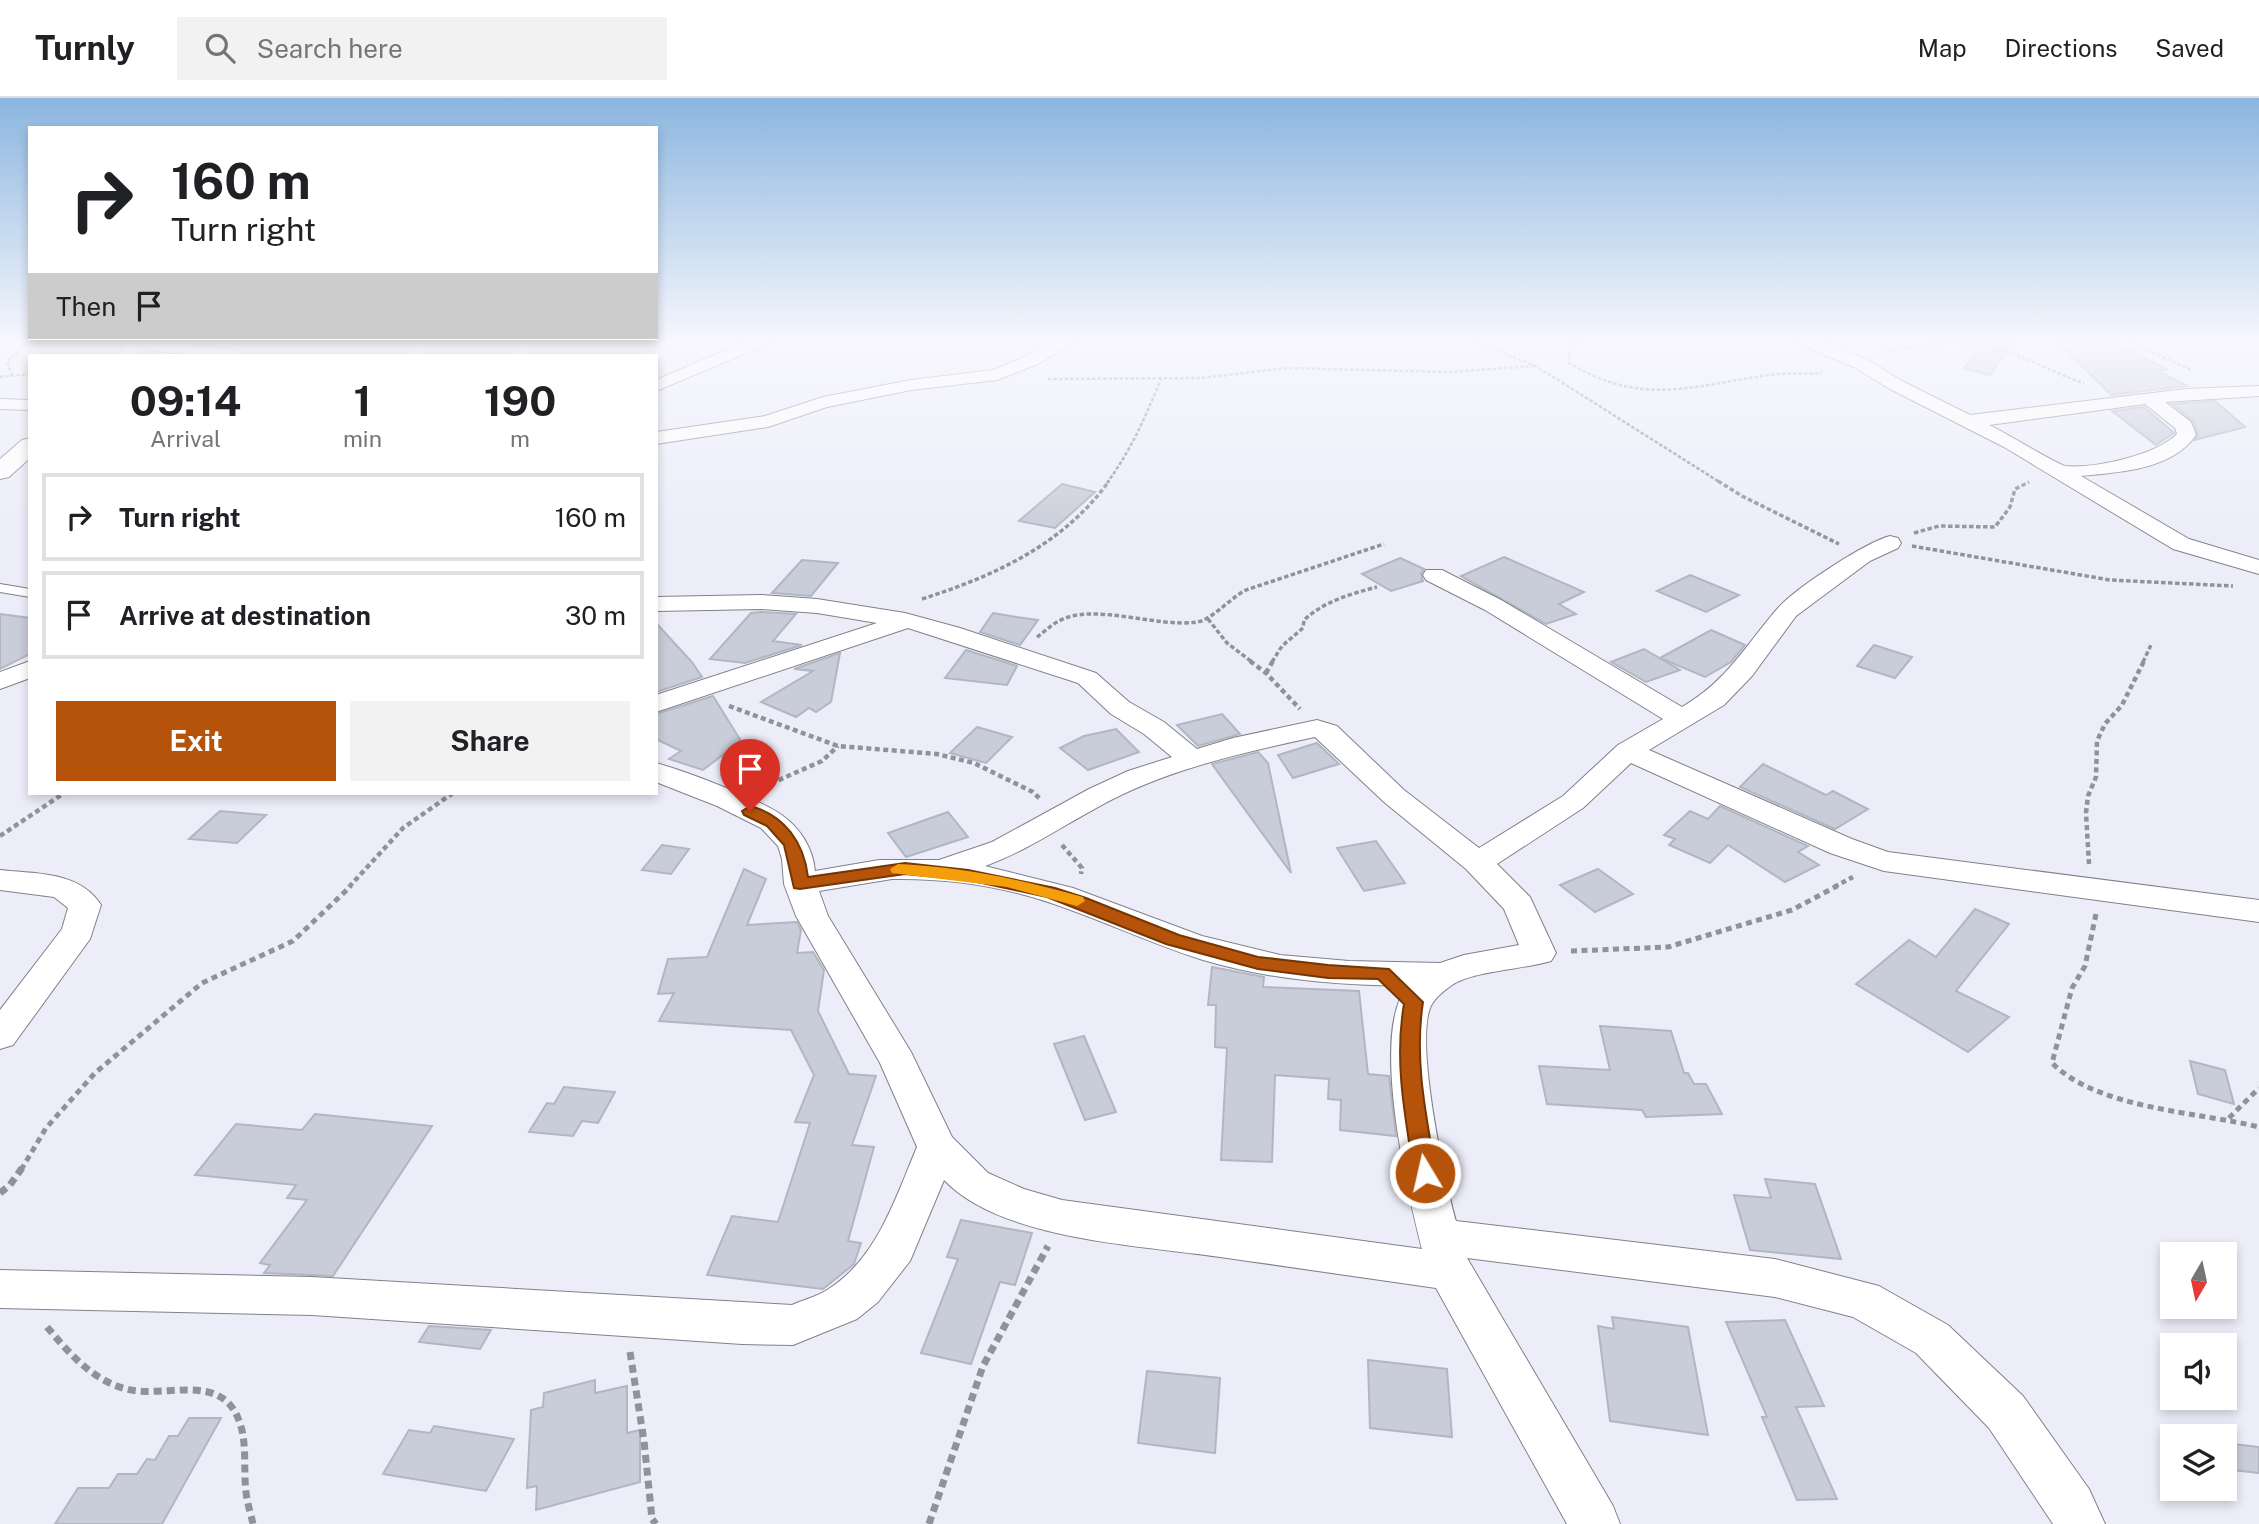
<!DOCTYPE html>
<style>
:root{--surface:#fff;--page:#f2f2f2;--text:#202124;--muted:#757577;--line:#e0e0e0;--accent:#b45309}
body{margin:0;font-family:"Public Sans",sans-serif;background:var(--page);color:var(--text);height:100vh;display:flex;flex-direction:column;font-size:26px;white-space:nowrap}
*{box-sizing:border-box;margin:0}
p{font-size:23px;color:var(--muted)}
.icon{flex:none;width:38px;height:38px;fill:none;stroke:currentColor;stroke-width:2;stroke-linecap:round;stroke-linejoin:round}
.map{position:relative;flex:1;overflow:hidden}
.panel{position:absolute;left:28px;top:256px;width:630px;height:441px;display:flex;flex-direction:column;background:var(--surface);border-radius:0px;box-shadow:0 4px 10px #0003}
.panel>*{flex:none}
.top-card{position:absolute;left:28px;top:28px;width:630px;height:214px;border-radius:0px;box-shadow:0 4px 10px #0003;background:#fff;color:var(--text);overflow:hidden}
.needle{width:46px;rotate:189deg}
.tools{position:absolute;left:2160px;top:1144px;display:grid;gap:14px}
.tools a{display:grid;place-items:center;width:77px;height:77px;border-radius:0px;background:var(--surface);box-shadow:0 4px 10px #0003;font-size:35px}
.pin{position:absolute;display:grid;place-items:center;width:60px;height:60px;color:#fff;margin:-72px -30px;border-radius:50% 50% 50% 0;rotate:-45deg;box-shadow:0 0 7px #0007}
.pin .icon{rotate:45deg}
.me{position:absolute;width:77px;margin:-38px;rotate:351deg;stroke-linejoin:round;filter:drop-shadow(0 0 5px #0008)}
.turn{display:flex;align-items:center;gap:24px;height:147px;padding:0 28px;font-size:32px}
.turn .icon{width:91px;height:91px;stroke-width:2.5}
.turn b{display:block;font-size:49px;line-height:60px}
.then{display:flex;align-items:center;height:66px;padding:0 28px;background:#0003;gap:14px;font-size:26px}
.eta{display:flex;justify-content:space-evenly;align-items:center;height:119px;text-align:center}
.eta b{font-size:42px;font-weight:700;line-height:49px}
.action{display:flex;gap:14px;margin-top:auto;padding:14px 28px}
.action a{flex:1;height:80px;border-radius:0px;background:var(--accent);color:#fff;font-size:28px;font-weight:700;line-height:80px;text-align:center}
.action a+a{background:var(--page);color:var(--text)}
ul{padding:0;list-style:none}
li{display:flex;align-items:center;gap:21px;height:88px;margin:0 14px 10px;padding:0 14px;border:4px solid var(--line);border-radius:0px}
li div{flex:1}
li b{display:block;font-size:26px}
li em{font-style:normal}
header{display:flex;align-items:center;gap:42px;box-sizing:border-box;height:98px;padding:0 35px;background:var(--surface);border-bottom:2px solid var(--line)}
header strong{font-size:33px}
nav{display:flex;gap:38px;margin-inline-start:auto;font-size:24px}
.search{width:490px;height:63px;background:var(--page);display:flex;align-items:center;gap:18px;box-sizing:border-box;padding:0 24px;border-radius:0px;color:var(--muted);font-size:26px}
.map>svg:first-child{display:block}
</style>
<header>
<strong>Turnly</strong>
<div class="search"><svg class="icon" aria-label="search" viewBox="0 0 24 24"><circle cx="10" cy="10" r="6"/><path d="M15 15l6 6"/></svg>Search here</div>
<nav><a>Map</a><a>Directions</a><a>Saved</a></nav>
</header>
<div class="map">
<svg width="2259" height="1426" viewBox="0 0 2259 1426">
<rect width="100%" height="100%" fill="#ededfa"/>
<g fill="#c9cdd9" stroke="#b2b6c2" stroke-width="2">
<polygon points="1985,241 2014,241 1990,277 1964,270"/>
<polygon points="2055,241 2107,241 2168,272 2157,272 2187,288 2111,297"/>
<polygon points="2215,303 2245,329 2195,342 2198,336 2193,323 2172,306"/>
<polygon points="2144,309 2174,335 2156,347 2112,313"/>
<polygon points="1062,386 1095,394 1055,430 1019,423"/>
<polygon points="1504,459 1584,494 1559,506 1576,516 1546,526 1461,478"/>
<polygon points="1400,460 1424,471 1421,476 1423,483 1391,493 1362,476"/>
<polygon points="802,462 838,465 811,498 772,495"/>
<polygon points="1690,477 1739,497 1706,514 1657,493"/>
<polygon points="761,514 796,516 773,543 802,547 745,565 710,561 751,515"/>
<polygon points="993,515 1016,519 1038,522 1020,547 980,534"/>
<polygon points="0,516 30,520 30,556 0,571"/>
<polygon points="656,525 692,564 702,579 656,594"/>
<polygon points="1711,532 1745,547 1731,564 1705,579 1660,560"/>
<polygon points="1874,547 1912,559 1895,580 1857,568"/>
<polygon points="1644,551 1680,572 1646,584 1611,564"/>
<polygon points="966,552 1017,568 1007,587 945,580"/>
<polygon points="840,555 831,604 816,614 809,610 796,619 761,604 813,573 794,571"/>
<polygon points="713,598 741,643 703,672 669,661 681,653 656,641 656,616"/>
<polygon points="1222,616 1240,636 1198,648 1177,627"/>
<polygon points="977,629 1012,639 986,665 950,655"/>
<polygon points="1116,631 1139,654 1088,672 1060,650 1084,638"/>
<polygon points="1317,645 1339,666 1293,680 1278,657"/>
<polygon points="1258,654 1268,665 1291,775 1212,666"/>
<polygon points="1763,666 1826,697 1833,693 1868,711 1835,731 1740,689"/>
<polygon points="1720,708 1808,748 1798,754 1819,767 1785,784 1728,747 1710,765 1669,747 1675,741 1664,737 1690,713 1708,721"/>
<polygon points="220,713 266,717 237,745 189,741"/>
<polygon points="948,714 968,739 906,759 888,735"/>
<polygon points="1376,743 1405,785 1364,793 1337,750"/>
<polygon points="662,747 689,751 671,776 642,772"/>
<polygon points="744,771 766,781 747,827 797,824 801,832 797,855 813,854 824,872 818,913 849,976 876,978 852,1047 874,1049 848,1143 861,1145 854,1166 823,1191 707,1177 732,1118 778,1124 810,1025 795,1024 814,977 791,932 659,923 674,895 658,896 668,861 707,859"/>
<polygon points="1598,771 1633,796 1595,814 1560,787"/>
<polygon points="1975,811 2009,826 1956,893 2009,919 1968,954 1856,886 1909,842 1936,859"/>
<polygon points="1212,869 1264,879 1263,889 1359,893 1368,976 1389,978 1396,1038 1340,1032 1341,1002 1328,1001 1329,981 1275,977 1272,1064 1221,1062 1227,950 1215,949 1216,907 1208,907"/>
<polygon points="1600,928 1671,933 1684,975 1688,975 1694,986 1706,986 1722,1016 1646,1019 1642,1012 1547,1006 1539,968 1610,972"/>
<polygon points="1084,938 1116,1014 1085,1022 1054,946"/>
<polygon points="2190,963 2225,972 2234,1006 2198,996"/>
<polygon points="564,989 615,994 598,1025 582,1023 573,1038 529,1034 547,1005 554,1006"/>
<polygon points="315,1016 432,1028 333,1178 264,1175 270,1167 260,1165 307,1102 287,1100 296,1087 195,1077 236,1026 302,1032"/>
<polygon points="1765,1081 1815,1086 1841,1161 1750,1152 1734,1097 1771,1100"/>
<polygon points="961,1122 1032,1135 1015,1187 1000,1184 971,1266 921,1255 958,1161 947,1159"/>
<polygon points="1612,1219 1688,1229 1708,1337 1610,1323 1598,1228 1614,1231"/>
<polygon points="1785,1222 1824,1308 1796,1309 1837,1401 1797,1402 1762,1319 1767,1319 1726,1224"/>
<polygon points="429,1228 491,1232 480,1251 419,1244"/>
<polygon points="1368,1262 1447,1271 1452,1339 1370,1330"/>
<polygon points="1147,1273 1220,1280 1215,1355 1138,1345"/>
<polygon points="595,1282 595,1295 627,1288 627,1335 640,1332 640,1384 536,1412 537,1388 527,1390 531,1312 543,1309 544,1295"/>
<polygon points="189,1320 221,1320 162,1426 55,1426 78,1390 109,1390 118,1376 137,1376 147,1361 155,1362 169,1338 178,1338"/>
<polygon points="434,1328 514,1341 486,1393 383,1376 409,1332 430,1335"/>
<polygon points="2224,1345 2259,1349 2259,1375 2224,1371"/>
</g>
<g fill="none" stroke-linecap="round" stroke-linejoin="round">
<g stroke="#81818c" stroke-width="2">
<polygon id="service" points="0,486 30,491 30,499 0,494"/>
</g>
<g stroke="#81818c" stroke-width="2">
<g id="minor">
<polygon points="432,241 454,241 422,257 400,257"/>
<polygon points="531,241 551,241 526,257 506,257"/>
<polygon points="752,241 774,241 772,244 656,293 656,282"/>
<polygon points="1055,241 1079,241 1038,266 997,282 911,292 827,309 768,329 656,346 656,334 765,318 823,299 911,282 993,272 1026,258"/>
<path d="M1792 241H1814L1866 261 1902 283 1970 317 2186 291 2259 288V298L2165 304 2191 324 2196 337C2172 372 2120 374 2081 378L2189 441 2259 462V476L2173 451 2004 349 1890 291 1854 269 1794 244ZM2145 306 2175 330 2177 336C2157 357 2094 371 2065 368 2056 366 2003 333 1989 327Z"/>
<polygon points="138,242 239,252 247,257 192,257 132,250 130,247 132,244"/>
<polygon points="0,301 30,302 30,312 0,311"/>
<path d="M1890 438 1898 440 1901 445 1898 450 1870 463 1796 518 1752 578 1724 607 1649 652 1852 741 1888 754 2259 802V824L1884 773 1830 755 1631 665 1583 710 1497 766 1530 799 1556 855 1551 863C1525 871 1472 873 1452 887 1445 892 1436 899 1432 906 1413 938 1445 1084 1456 1123L1775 1161 1879 1188 1948 1227 2023 1298 2089 1391 2105 1426H2053L1989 1330 1916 1255 1853 1219 1775 1199 1467 1160 1613 1408 1620 1426H1567L1436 1190C1364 1180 1292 1169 1220 1159 1140 1147 1001 1142 944 1082L910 1163 878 1204 857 1221 793 1247 742 1246 312 1217 0 1210V1172L312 1179 792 1207C803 1202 816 1199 827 1192 877 1161 895 1101 917 1049L880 965 796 818 784 786 782 761 778 748 761 730 717 708 656 684V665C685 673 760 701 783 718 801 731 813 751 815 773L879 762H939L992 744 1089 691 1128 673 1172 659 1144 636 1111 616 1078 585 908 530 656 614V597L877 525 817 515 761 511 656 513V499L761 497 817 501 905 515 960 530 1096 575 1129 604 1164 624 1197 651 1233 640 1317 622 1337 628 1404 692 1479 750 1563 698 1618 647 1663 621 1485 512 1426 482 1423 477 1426 472H1442L1501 502 1682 609C1727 583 1745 548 1778 510 1796 490 1864 445 1890 438ZM1315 639 1384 704 1466 771 1504 811 1519 847 1464 857 1440 865 1349 863 1280 857 1202 838 1073 790 985 768C1029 752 1067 725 1109 703 1173 670 1245 654 1315 639ZM892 781C946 780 1002 788 1054 806 1104 823 1152 846 1203 862 1271 882 1337 887 1408 888 1369 933 1408 1095 1422 1151L1062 1102 1024 1091 988 1075 952 1039 911 954 828 818 819 793Z"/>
<polygon points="30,563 30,580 0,591 0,574"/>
<path d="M0 772C35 776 80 773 101 807L90 841 13 947 0 951V912L62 831 68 810 54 799 0 792Z"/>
</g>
</g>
<g stroke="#81818c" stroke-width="2">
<g id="tertiary">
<polygon points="132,241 153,241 138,257 117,257"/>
<polygon points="30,340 30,360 9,379 0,381 0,361 22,342"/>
</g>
</g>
<g stroke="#91919a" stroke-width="2.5" stroke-dasharray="3.5 2" stroke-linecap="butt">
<polyline points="1467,241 1536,268 1721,385"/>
<path d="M1590 241 1571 246 1568 264C1644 312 1698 285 1778 276 1793 275 1808 276 1822 275"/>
<polyline points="2122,241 2192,272"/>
<path d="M1887 253C1927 246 1968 240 2007 254 2034 262 2057 277 2084 285"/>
<polyline points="12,278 7,263 33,241"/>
<polyline points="0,279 30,276"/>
<polyline points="1048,281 1202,280 1287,270 1449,274 1536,268"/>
<path d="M1107 385C1131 352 1146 318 1161 281"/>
</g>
<g stroke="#91919a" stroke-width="3.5" stroke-dasharray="4.5 2.5" stroke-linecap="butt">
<polyline points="1718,383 1742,398 1839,446"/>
<polyline points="1914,435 1939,428 1995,429 2010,409 2015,391 2029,384"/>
<polyline points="1912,448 2110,482 2233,488"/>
<path d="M922 501C994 478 1063 447 1109 383"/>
<polyline points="1208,521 1227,545 1252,564"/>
<path d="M1037 539C1044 534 1051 527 1059 523 1092 504 1157 530 1197 524 1212 522 1230 500 1246 492L1384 446"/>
<path d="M1272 564 1282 548 1303 530 1304 522C1325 503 1350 496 1377 489"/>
<polyline points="2143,564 2151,547"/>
</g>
<g stroke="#91919a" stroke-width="4.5" stroke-dasharray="5 3.5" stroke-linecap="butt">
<polyline points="1250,563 1266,575 1300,611"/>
<polyline points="1266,575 1273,563"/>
<polyline points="729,608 838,648 937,656 974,665 1033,694 1041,702"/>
<polyline points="763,689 822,663 838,648"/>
<polyline points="0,738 64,695"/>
<polyline points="1062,747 1082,770 1081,776"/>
<polyline points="2089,766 2086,715 2088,698 2096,679 2097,643 2105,626 2122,607 2144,563"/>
<polyline points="349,789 403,730 453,695"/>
<polyline points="1834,789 1853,779"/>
</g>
<g stroke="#91919a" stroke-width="5" stroke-dasharray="6 4.5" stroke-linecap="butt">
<path d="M2096 816 2085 868 2072 890 2052 965C2098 1011 2198 1014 2259 1029"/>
<polyline points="1571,853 1668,849 1792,812 1837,788"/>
<polyline points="2229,1020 2259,990"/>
<polyline points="21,1072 46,1030 95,975 202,885 293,843 351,788"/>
</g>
<g stroke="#91919a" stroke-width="7" stroke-dasharray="8 5" stroke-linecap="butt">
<polyline points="0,1095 10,1087 22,1070"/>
<path d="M47 1229C69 1255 92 1282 126 1291 163 1301 219 1274 238 1320 248 1343 243 1370 246 1394 247 1405 251 1416 253 1426"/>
<polyline points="630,1254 644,1343 652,1421 656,1426"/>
<polyline points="929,1426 983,1268 1048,1148"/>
</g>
<use href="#service" fill="#fff" fill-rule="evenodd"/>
<use href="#minor" fill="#fff" fill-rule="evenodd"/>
<use href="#tertiary" fill="#fff" fill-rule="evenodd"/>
</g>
<linearGradient id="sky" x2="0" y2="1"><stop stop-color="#8bb6df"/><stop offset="0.55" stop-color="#f7f7fd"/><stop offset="1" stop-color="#f7f7fd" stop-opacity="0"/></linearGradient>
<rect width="2259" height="441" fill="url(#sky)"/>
<path fill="#b45309" stroke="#753606" stroke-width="2" d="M750 708C785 717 804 745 808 779L905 765 968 772 1055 790 1086 800 1179 837 1258 859 1328 867 1389 871 1423 904C1414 962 1426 1017 1436 1075L1433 1081 1425 1084 1418 1081 1414 1075C1405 1018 1394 963 1404 906L1378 881 1328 880 1258 871 1166 846 1047 799 968 782 905 776 800 791 794 790 784 747 767 728 744 717 742 713Z"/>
<path fill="#f59e0b" d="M898 766C964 769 1019 781 1083 799L1085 803 1077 808 1007 789 892 775 890 771Z"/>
</svg>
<div class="tools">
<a><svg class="needle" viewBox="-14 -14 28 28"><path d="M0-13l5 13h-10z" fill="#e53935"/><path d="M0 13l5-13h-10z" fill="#757577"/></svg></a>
<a><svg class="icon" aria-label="sound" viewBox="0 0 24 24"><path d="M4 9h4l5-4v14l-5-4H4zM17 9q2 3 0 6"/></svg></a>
<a><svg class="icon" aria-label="layers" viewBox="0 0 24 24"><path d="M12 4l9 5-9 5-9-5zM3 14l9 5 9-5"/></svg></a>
</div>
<div class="pin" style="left:750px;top:713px;background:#d93025"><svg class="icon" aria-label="arrive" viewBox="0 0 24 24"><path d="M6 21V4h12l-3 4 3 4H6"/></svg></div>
<svg class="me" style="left:1425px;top:1075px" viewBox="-20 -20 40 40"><circle r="17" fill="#b45309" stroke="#fff" stroke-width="3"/><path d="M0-11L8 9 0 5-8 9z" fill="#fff"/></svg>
<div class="top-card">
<div class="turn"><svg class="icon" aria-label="right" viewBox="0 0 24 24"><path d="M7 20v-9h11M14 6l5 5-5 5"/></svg><div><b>160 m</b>Turn right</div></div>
<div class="then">Then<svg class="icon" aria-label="arrive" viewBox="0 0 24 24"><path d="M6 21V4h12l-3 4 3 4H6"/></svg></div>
</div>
<section class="panel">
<div class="eta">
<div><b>09:14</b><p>Arrival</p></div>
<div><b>1</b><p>min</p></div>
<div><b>190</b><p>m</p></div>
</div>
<ul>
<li><svg class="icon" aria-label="right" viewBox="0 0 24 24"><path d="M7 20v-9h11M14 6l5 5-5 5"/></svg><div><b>Turn right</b></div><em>160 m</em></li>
<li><svg class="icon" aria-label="arrive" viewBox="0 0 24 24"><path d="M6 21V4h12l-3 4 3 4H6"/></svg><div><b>Arrive at destination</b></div><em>30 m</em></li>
</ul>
<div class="action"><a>Exit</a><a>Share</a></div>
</section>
</div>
